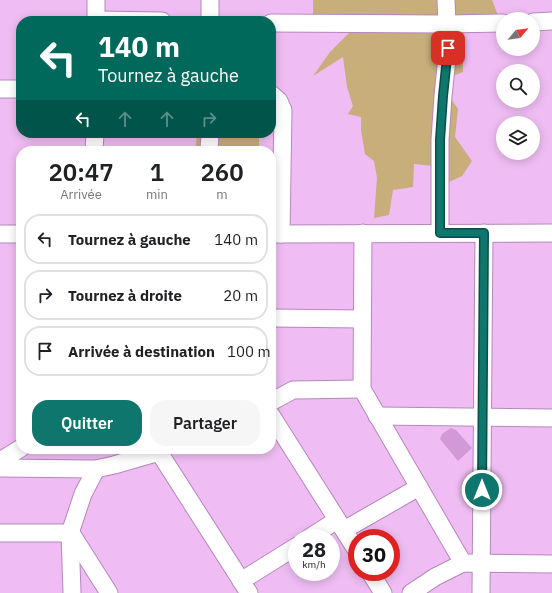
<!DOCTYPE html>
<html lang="fr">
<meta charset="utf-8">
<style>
:root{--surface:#fff;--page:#f6f6f6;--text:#202124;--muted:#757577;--line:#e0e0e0;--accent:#0f766e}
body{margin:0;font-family:"IBM Plex Sans",sans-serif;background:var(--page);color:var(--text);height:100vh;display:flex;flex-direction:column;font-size:15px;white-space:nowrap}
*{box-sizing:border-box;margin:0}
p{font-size:13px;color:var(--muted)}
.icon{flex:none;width:22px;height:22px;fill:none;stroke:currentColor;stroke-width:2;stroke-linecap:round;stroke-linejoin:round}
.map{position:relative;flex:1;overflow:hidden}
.panel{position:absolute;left:16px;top:146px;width:260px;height:308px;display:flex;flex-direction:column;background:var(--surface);border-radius:16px;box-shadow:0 2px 10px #0003}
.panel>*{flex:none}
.top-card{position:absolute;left:16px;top:16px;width:260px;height:122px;border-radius:16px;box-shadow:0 2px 10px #0003;background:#00695c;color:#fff;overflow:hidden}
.needle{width:26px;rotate:61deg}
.fabs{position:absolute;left:496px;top:12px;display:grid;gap:8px}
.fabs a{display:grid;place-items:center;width:44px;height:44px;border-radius:50%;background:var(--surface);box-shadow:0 2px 10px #0003;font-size:20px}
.speed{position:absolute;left:288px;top:529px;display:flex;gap:8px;font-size:20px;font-weight:700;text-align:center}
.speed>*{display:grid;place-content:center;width:52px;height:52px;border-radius:50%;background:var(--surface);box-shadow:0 2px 10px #0003;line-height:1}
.speed small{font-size:10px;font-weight:400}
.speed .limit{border:6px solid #d22;background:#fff;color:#111}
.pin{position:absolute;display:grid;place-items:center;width:34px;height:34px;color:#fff;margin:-17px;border-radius:8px;box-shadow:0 2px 6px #0006}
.me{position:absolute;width:44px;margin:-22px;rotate:0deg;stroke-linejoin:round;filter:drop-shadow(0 0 3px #0008)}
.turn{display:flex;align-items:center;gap:14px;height:84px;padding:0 16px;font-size:18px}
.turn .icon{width:52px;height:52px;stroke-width:2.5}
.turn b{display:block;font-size:28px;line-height:34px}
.lanes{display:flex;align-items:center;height:38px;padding:0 16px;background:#0003;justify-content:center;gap:20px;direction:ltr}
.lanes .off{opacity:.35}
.eta{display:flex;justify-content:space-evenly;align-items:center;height:68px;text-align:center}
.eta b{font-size:24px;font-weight:600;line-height:28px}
.button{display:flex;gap:8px;margin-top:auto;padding:8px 16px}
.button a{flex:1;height:46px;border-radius:16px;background:var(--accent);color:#fff;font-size:16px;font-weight:600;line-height:46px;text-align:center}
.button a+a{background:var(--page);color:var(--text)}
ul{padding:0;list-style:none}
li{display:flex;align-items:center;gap:12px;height:50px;margin:0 8px 6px;padding:0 8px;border:2px solid var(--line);border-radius:16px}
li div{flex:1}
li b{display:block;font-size:15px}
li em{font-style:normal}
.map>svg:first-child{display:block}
</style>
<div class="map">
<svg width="552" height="593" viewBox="0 0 552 593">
<rect width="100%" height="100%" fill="#efbdf3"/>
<g fill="#c7ae7b">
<polygon points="313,0 492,0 499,18 463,25 463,72 448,78 448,95 458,109 455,137 472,161 462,176 445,184 434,166 414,164 413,187 393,190 389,215 374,218 377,178 374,161 365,154 361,130 361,117 348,114 353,106 347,87 343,57 313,76 330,52 351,31 313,16"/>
<polygon points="200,133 259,133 259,151 195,151 197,137"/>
</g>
<polygon fill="#d298d7" points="451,428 456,430 472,448 458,461 440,439 442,434"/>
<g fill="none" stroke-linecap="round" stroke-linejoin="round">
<g stroke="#b687bb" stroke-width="19">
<g id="minor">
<polyline points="210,0 210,21"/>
<polyline points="96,20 162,21"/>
<polyline points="96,21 96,0"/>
<polyline points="533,22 552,21"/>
<polyline points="271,23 446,24 503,23"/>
<polyline points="0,89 21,89"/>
<polyline points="271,94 279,101 283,110 281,234"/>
<polyline points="94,151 95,133"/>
<polyline points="209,151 210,133"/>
<polyline points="363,233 362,389 463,563"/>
<polyline points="440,233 440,140 443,96 448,48 446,0"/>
<polyline points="0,234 21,234"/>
<polyline points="271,234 552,233"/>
<polyline points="271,318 362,319"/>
<polyline points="271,402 293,390 362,389"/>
<polyline points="271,415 357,551"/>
<polyline points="377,416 552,418"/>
<polyline points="157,449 249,593"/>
<polyline points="0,461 21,448"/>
<polyline points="0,468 96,469 114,465 159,452"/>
<polyline points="344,530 419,487"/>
<polyline points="0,533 70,533"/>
<polyline points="71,533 109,593"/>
<polyline points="309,538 337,520"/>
<polyline points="370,572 383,593"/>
<polyline points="241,581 297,546"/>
<polyline points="72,593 70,533 83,494 96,469"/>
<polyline points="411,593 435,577 463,563 552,564"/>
<polyline points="481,593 484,233"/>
</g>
</g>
<use href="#minor" stroke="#fff" stroke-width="17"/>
</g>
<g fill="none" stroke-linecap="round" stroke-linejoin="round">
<g stroke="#0a4d48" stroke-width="10">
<polyline id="route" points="448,48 443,96 440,140 440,233 484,233 482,490"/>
</g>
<use href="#route" stroke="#0f766e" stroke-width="7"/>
</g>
</svg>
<div class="fabs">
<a><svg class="needle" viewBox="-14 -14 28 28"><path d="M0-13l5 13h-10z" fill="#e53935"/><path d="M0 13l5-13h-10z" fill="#757577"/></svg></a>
<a><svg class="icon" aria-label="search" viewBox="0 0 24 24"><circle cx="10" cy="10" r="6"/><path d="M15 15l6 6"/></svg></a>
<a><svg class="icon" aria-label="layers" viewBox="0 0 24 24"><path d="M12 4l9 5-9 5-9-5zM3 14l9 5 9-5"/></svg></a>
</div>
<div class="speed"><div>28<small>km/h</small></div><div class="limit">30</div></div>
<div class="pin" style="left:448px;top:48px;background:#d93025"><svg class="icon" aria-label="arrive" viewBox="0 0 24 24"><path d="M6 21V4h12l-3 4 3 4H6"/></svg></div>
<svg class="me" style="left:482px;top:490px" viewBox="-20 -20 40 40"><circle r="17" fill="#0f766e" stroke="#fff" stroke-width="3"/><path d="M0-11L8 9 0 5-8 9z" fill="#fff"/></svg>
<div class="top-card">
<div class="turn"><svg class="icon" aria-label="left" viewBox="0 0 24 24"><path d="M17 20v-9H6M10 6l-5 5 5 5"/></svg><div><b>140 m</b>Tournez à gauche</div></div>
<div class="lanes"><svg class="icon" aria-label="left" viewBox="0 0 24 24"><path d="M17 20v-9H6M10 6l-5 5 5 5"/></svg><svg class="icon off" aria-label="ahead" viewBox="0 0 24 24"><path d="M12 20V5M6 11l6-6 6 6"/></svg><svg class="icon off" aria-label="ahead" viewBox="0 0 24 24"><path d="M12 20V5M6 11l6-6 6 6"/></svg><svg class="icon off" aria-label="right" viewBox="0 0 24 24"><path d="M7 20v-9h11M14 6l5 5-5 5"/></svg></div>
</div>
<section class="panel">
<div class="eta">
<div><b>20:47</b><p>Arrivée</p></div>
<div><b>1</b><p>min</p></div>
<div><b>260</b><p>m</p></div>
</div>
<ul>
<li><svg class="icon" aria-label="left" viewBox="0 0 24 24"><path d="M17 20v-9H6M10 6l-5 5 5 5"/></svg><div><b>Tournez à gauche</b></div><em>140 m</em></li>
<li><svg class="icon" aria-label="right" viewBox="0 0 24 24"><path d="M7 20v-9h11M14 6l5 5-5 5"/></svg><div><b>Tournez à droite</b></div><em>20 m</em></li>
<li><svg class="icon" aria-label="arrive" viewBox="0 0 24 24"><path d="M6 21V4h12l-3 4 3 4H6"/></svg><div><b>Arrivée à destination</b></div><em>100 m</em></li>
</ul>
<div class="button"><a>Quitter</a><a>Partager</a></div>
</section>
</div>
